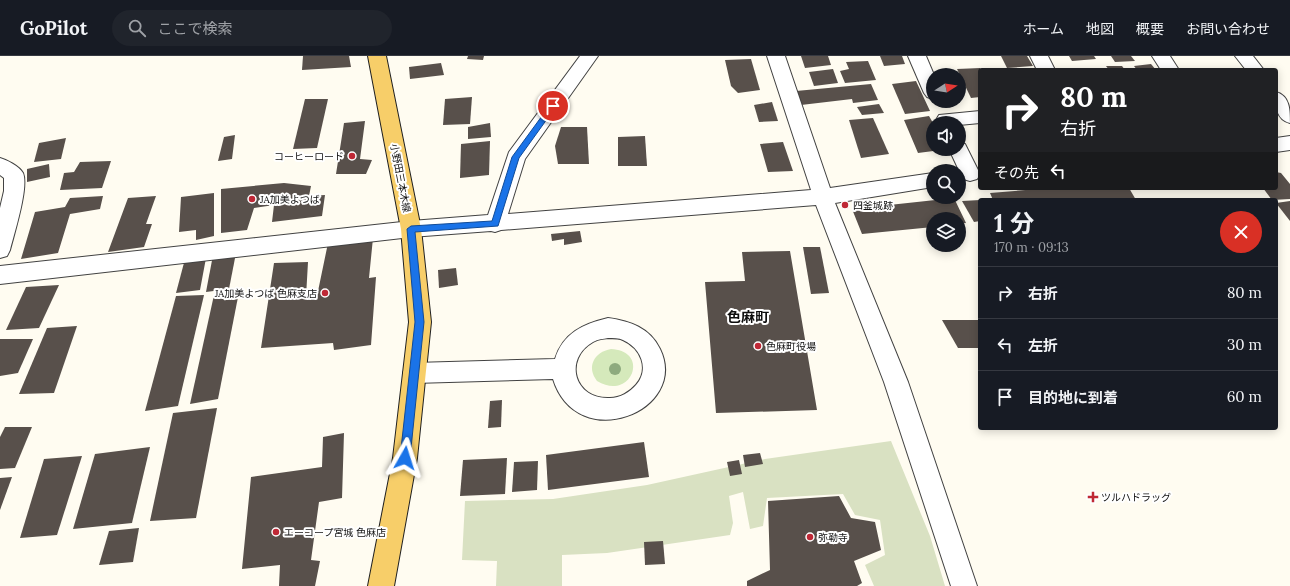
<!DOCTYPE html>
<html lang="ja">
<meta charset="utf-8">
<style>
:root{--surface:#171b24;--page:#20242c;--text:#f1f3f6;--muted:#9ea1a6;--line:#363941}
body{margin:0;font-family:Lora,"Noto Sans JP",serif;background:var(--page);color:var(--text);height:100vh;display:flex;flex-direction:column;font-size:15px;white-space:nowrap}
*{box-sizing:border-box;margin:0}
p{font-size:13px;color:var(--muted)}
.icon{flex:none;width:22px;height:22px;fill:none;stroke:currentColor;stroke-width:2;stroke-linecap:round;stroke-linejoin:round}
.map{position:relative;flex:1;overflow:hidden}
.sheet{position:absolute;left:978px;top:142px;width:300px;height:232px;display:flex;flex-direction:column;background:var(--surface);border-radius:4px;box-shadow:0 2px 10px #0003}
.sheet>*{flex:none}
.guide{position:absolute;left:978px;top:12px;width:300px;height:122px;border-radius:4px;box-shadow:0 2px 10px #0003;background:#202124;color:#fff;overflow:hidden}
.needle{width:26px;rotate:78deg}
.fabs{position:absolute;left:926px;top:12px;display:grid;gap:8px}
.fabs a{display:grid;place-items:center;width:40px;height:40px;border-radius:50%;background:var(--surface);box-shadow:0 2px 10px #0003;font-size:20px}
.pin{position:absolute;display:grid;place-items:center;width:34px;height:34px;color:#fff;margin:-17px;border:2px solid #fff;border-radius:50%;box-shadow:0 1px 4px #0007}
.me{position:absolute;width:44px;margin:-22px;rotate:6deg;stroke-linejoin:round;filter:drop-shadow(0 0 3px #0008)}
.turn{display:flex;align-items:center;gap:14px;height:84px;padding:0 16px;font-size:18px}
.turn .icon{width:52px;height:52px;stroke-width:2.5}
.turn b{display:block;font-size:28px;line-height:34px}
.then{display:flex;align-items:center;height:38px;padding:0 16px;background:#0003;gap:8px;font-size:15px}
.round{display:grid;place-items:center;flex:none;width:42px;height:42px;border-radius:21px;background:var(--page)}
.head{display:flex;align-items:center;justify-content:space-between;height:68px;padding:0 16px}
h1{font-size:24px;font-weight:700;line-height:30px}
ul{padding:0;list-style:none}
li{display:flex;align-items:center;gap:12px;height:52px;padding:0 16px;border-top:1px solid var(--line)}
li div{flex:1}
li b{display:block;font-size:15px}
li em{font-style:normal}
header{display:flex;align-items:center;gap:24px;box-sizing:border-box;height:56px;padding:0 20px;background:var(--surface);border-bottom:1px solid var(--line)}
header strong{font-size:19px}
nav{display:flex;gap:22px;margin-inline-start:auto;font-size:14px}
.search{width:280px;height:36px;background:var(--page);display:flex;align-items:center;gap:10px;box-sizing:border-box;padding:0 14px;border-radius:22px;color:var(--muted);font-size:15px}
.map>svg:first-child{display:block}
</style>
<header>
<strong>GoPilot</strong>
<div class="search"><svg class="icon" aria-label="search" viewBox="0 0 24 24"><circle cx="10" cy="10" r="6"/><path d="M15 15l6 6"/></svg>ここで検索</div>
<nav><a>ホーム</a><a>地図</a><a>概要</a><a>お問い合わせ</a></nav>
</header>
<div class="map">
<svg width="1290" height="530" viewBox="0 0 1290 530">
<rect width="100%" height="100%" fill="#fffcf1"/>
<path fill="#d5e9bb" d="M611 293C651 295 631 346 597 325 586 311 594 296 611 293Z"/>
<polygon fill="#d9e1c2" points="891,385 930,480 945,530 874,530 865,509 885,499 880,464 855,459 843,438 767,442 763,470 750,473 743,436 729,440 733,467 730,479 607,497 562,499 562,530 496,530 497,505 462,504 465,445 553,443 647,429 765,403"/>
<g fill="#58504b">
<polygon points="303,0 349,0 351,11 302,14"/>
<polygon points="468,0 484,0 483,4 467,3"/>
<polygon points="801,0 828,0 831,9 805,12"/>
<polygon points="880,0 902,0 905,8 884,10"/>
<polygon points="1001,0 1027,0 1033,10 1007,12"/>
<polygon points="1069,0 1094,0 1096,3 1072,5"/>
<polygon points="1111,0 1131,0 1135,5 1115,6"/>
<polygon points="751,3 760,34 738,37 731,30 725,4"/>
<polygon points="868,5 876,24 845,27 840,15 849,13 846,6"/>
<polygon points="441,7 444,19 410,23 409,11"/>
<polygon points="1151,8 1156,14 1137,14 1134,10"/>
<polygon points="1106,10 1122,10 1125,14 1109,14"/>
<polygon points="980,12 980,41 971,42 957,13"/>
<polygon points="833,13 838,27 814,30 809,16"/>
<polygon points="916,25 930,55 905,58 892,28"/>
<polygon points="871,28 878,44 853,47 852,43 801,49 796,35"/>
<polygon points="472,41 470,68 443,69 445,43"/>
<polygon points="305,43 328,43 317,92 293,93"/>
<polygon points="772,46 778,65 759,66 754,49"/>
<polygon points="879,48 884,57 862,59 857,51"/>
<polygon points="929,60 933,67 933,93 941,94 918,97 904,64"/>
<polygon points="873,62 889,98 861,102 849,64"/>
<polygon points="365,65 360,103 372,104 366,118 336,118 344,67"/>
<polygon points="490,67 491,81 468,83 468,71"/>
<polygon points="561,71 587,71 589,108 558,108 555,90"/>
<polygon points="235,79 232,103 218,105 224,81"/>
<polygon points="645,80 647,110 618,110 618,81"/>
<polygon points="66,82 61,103 34,106 39,87"/>
<polygon points="490,85 489,119 460,122 461,88"/>
<polygon points="783,86 793,115 768,116 760,88"/>
<polygon points="111,105 102,132 60,134 64,117 74,116 80,106"/>
<polygon points="49,108 50,121 27,126 27,113"/>
<polygon points="1276,116 1281,117 1290,128 1290,143 1272,144 1263,132 1276,132"/>
<polygon points="284,127 311,130 309,140 325,139 322,160 272,166 274,149 254,152 247,174 221,177 221,133"/>
<polygon points="1050,132 1129,132 1136,144 993,144 990,137"/>
<polygon points="214,137 214,180 196,184 196,174 179,176 181,141"/>
<polygon points="103,140 100,153 70,158 58,197 21,203 35,156 65,151 70,142"/>
<polygon points="156,140 146,168 152,168 144,191 108,196 128,142"/>
<polygon points="954,142 966,167 959,168 959,163 933,163 933,171 862,178 852,153"/>
<polygon points="980,144 980,165 974,166 962,145"/>
<polygon points="1290,145 1290,165 1276,147"/>
<polygon points="580,175 582,186 564,189 564,183 552,185 551,178"/>
<polygon points="373,182 369,222 376,221 371,289 334,294 333,287 261,292 274,207 308,206 306,241 317,240 328,187"/>
<polygon points="803,191 820,191 829,237 811,238"/>
<polygon points="790,195 817,354 716,357 705,226 745,225 742,196"/>
<polygon points="236,197 229,233 206,236 213,199"/>
<polygon points="206,202 200,234 176,237 185,203"/>
<polygon points="456,212 458,229 439,232 438,214"/>
<polygon points="59,229 39,272 6,274 26,231"/>
<polygon points="239,236 218,343 190,348 214,239"/>
<polygon points="204,239 178,350 145,355 176,240"/>
<polygon points="942,264 980,264 980,292 958,292"/>
<polygon points="77,270 54,337 19,338 47,272"/>
<polygon points="0,283 33,283 18,317 0,320"/>
<polygon points="502,344 501,371 488,372 490,345"/>
<polygon points="217,352 196,462 150,465 173,357"/>
<polygon points="5,371 32,371 15,412 0,413 0,381"/>
<polygon points="344,377 342,442 319,446 311,504 320,505 315,530 279,530 280,509 242,513 251,421 322,411 323,381"/>
<polygon points="644,386 649,421 548,434 546,399"/>
<polygon points="150,391 132,467 73,473 95,398"/>
<polygon points="760,397 763,408 745,411 743,399"/>
<polygon points="82,400 57,479 20,482 44,403"/>
<polygon points="507,402 505,438 460,440 463,404"/>
<polygon points="739,404 742,418 730,420 727,406"/>
<polygon points="538,405 537,434 512,436 514,406"/>
<polygon points="12,421 0,454 0,422"/>
<polygon points="839,440 851,462 875,466 881,494 854,505 862,527 857,530 747,530 747,525 770,514 768,445"/>
<polygon points="139,472 133,506 99,509 109,475"/>
<polygon points="663,485 665,508 645,509 644,486"/>
</g>
<g fill="none" stroke-linecap="round" stroke-linejoin="round">
<g stroke="#424242" stroke-width="2">
<g id="minor">
<polygon points="580,0 598,0 525,103 508,158 811,134 767,0 785,0 830,132 933,117 933,131 835,147 908,326 977,530 951,530 884,326 816,149 501,174 495,176 491,175 411,181 0,228 0,210 411,165 488,159 509,96"/>
<polygon points="908,0 926,0 934,19 933,43 927,41 924,37"/>
<polygon points="1030,0 1048,0 1055,14 1037,14"/>
<polygon points="1152,0 1170,0 1179,14 1161,14"/>
<polygon points="1235,0 1253,0 1264,14 1246,14"/>
<path d="M1276 36C1290 40 1290 54 1290 67 1275 63 1276 49 1276 36Z"/>
<polygon points="980,55 980,67 959,69 959,67 938,67 936,64 939,59"/>
<polygon points="1290,80 1290,94 1276,96 1276,82"/>
<polygon points="959,86 965,88 980,118 977,123 970,125 963,123 949,93 959,93"/>
<path d="M0 102C7 104 19 110 23 117 29 131 14 178 10 194L7 200 0 202V152L4 135V122L0 119Z"/>
<path d="M608 262C630 265 650 272 660 293 690 355 577 400 553 323L414 327 406 324 403 317 406 310 414 307 555 303C563 277 583 268 608 262ZM608 282C613 282 619 282 623 284 641 292 650 313 636 329 630 336 620 342 610 342 574 344 563 303 593 286 598 283 603 283 608 282Z"/>
</g>
</g>
<g stroke="#202020" stroke-width="2">
<polygon id="major" points="368,0 386,0 421,173 431,266 417,402 394,530 368,530 393,402 409,266 401,173"/>
</g>
<use href="#minor" fill="#fff" fill-rule="evenodd"/>
<use href="#major" fill="#f7ce69" fill-rule="evenodd"/>
</g>
<circle fill="#8eaa7e" cx="615" cy="313" r="6"/>
<polygon fill="#1a73e8" stroke="#114b97" points="553,48 555,49 555,52 519,102 498,170 415,176 424,266 410,402 409,405 405,407 402,405 400,402 415,266 407,173 411,170 492,165 512,101 550,49"/>
<g fill="#bf2836" stroke="#fff" stroke-width="1.5">
<circle cx="352" cy="100" r="4"/>
<circle cx="252" cy="143" r="4"/>
<circle cx="845" cy="149" r="4"/>
<circle cx="325" cy="237" r="4"/>
<circle cx="758" cy="290" r="4"/>
<path d="M1091 435h4v4h4v4h-4v4h-4v-4h-4v-4h4z"/>
<circle cx="276" cy="476" r="4"/>
<circle cx="810" cy="481" r="4"/>
</g>
<g text-anchor="middle" stroke-width="4" stroke-linejoin="round" paint-order="stroke">
<g font-size="10" fill="#0f0f0f" stroke="#fff" text-anchor="start">
<text x="344" y="104" text-anchor="end">コーヒーロード</text>
<text x="260" y="147">JA加美よつば</text>
<text x="853" y="153">四釜城跡</text>
<text x="317" y="241" text-anchor="end">JA加美よつば 色麻支店</text>
<text x="766" y="294">色麻町役場</text>
<text x="1101" y="445">ツルハドラッグ</text>
<text x="284" y="480">エーコープ宮城 色麻店</text>
<text x="818" y="485">弥勒寺</text>
</g>
<g font-size="10" fill="#0f0f0f" stroke="#fff">
<text transform="translate(401 122) rotate(79)" y="4">小野田三本木線</text>
</g>
<g font-size="14" font-weight="bold" fill="#0f0f0f" stroke="#fff">
<text x="748" y="266">色麻町</text>
</g>
</g>
</svg>
<div class="fabs">
<a><svg class="needle" viewBox="-14 -14 28 28"><path d="M0-13l5 13h-10z" fill="#e53935"/><path d="M0 13l5-13h-10z" fill="#9ea1a6"/></svg></a>
<a><svg class="icon" aria-label="sound" viewBox="0 0 24 24"><path d="M4 9h4l5-4v14l-5-4H4zM17 9q2 3 0 6"/></svg></a>
<a><svg class="icon" aria-label="search" viewBox="0 0 24 24"><circle cx="10" cy="10" r="6"/><path d="M15 15l6 6"/></svg></a>
<a><svg class="icon" aria-label="layers" viewBox="0 0 24 24"><path d="M12 4l9 5-9 5-9-5zM3 14l9 5 9-5"/></svg></a>
</div>
<div class="pin" style="left:553px;top:50px;background:#d93025"><svg class="icon" aria-label="arrive" viewBox="0 0 24 24"><path d="M6 21V4h12l-3 4 3 4H6"/></svg></div>
<svg class="me" style="left:405px;top:402px" viewBox="-20 -20 40 40"><path d="M0-17L14 15 0 8-14 15z" fill="#1a73e8" stroke="#fff" stroke-width="4"/></svg>
<div class="guide">
<div class="turn"><svg class="icon" aria-label="right" viewBox="0 0 24 24"><path d="M7 20v-9h11M14 6l5 5-5 5"/></svg><div><b>80 m</b>右折</div></div>
<div class="then">その先<svg class="icon" aria-label="left" viewBox="0 0 24 24"><path d="M17 20v-9H6M10 6l-5 5 5 5"/></svg></div>
</div>
<section class="sheet">
<div class="head"><div><h1>1 分</h1><p>170 m · 09:13</p></div><a class="round" style="background:#d93025;color:#fff"><svg class="icon" aria-label="close" viewBox="0 0 24 24"><path d="M6 6l12 12M18 6L6 18"/></svg></a></div>
<ul>
<li><svg class="icon" aria-label="right" viewBox="0 0 24 24"><path d="M7 20v-9h11M14 6l5 5-5 5"/></svg><div><b>右折</b></div><em>80 m</em></li>
<li><svg class="icon" aria-label="left" viewBox="0 0 24 24"><path d="M17 20v-9H6M10 6l-5 5 5 5"/></svg><div><b>左折</b></div><em>30 m</em></li>
<li><svg class="icon" aria-label="arrive" viewBox="0 0 24 24"><path d="M6 21V4h12l-3 4 3 4H6"/></svg><div><b>目的地に到着</b></div><em>60 m</em></li>
</ul>
</section>
</div>
